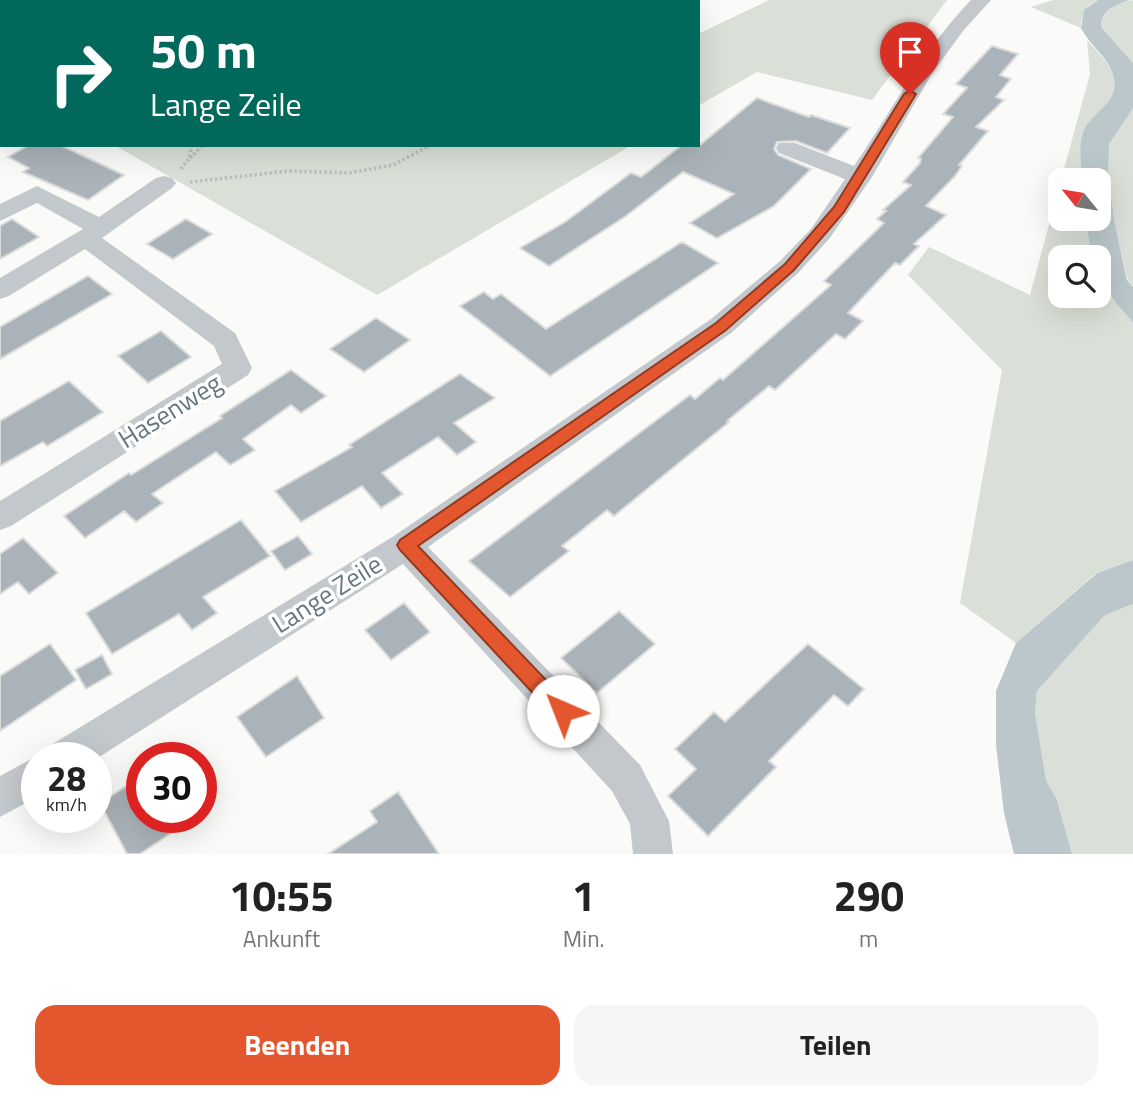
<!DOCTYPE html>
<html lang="de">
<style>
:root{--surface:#fff;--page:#f6f6f6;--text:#222;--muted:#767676;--accent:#e4572e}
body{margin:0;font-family:"Titillium Web",sans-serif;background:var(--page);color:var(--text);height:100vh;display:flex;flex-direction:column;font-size:26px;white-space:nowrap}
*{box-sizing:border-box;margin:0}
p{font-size:23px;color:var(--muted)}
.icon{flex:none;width:38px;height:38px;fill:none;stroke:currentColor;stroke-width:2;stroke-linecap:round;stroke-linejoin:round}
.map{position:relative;height:854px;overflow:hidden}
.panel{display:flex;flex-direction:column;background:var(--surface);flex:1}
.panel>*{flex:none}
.guide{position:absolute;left:0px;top:0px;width:700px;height:147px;box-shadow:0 7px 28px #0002;background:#00695c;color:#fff;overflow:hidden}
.needle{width:46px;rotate:300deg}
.controls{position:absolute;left:1048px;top:168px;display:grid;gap:14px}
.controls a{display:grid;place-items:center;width:63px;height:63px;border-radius:14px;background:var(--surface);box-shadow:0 7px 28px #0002;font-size:35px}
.speed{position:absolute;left:21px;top:742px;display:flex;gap:14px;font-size:35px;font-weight:700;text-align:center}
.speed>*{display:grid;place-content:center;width:91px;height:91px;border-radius:50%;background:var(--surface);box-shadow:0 7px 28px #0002;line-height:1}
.speed small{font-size:18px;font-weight:400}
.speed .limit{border:10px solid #d22;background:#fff;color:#111}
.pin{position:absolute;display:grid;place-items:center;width:60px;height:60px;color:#fff;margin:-72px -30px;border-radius:50% 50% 50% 0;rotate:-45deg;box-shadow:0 0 7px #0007}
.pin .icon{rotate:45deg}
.me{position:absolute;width:77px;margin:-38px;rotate:316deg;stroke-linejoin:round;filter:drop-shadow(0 0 5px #0008)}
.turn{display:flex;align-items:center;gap:24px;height:147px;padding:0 35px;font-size:32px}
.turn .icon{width:91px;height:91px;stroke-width:2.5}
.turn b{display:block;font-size:49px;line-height:60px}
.eta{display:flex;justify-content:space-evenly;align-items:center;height:119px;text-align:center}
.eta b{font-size:42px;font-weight:700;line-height:49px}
.button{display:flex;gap:14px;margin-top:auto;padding:14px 35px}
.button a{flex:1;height:80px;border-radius:21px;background:var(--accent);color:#fff;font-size:28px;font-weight:700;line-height:80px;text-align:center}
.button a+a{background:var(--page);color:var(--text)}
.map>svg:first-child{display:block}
</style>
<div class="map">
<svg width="1133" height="854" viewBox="0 0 1133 854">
<rect width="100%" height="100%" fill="#fafaf8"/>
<g fill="#dadfd7">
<polygon points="155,0 638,0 635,2"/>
<polygon points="769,0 947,0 872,100 757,72 698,106 698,34"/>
<path d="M1053 0H1098C1087 4 1080 17 1081 28L1031 7Z"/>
<path d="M1133 0V63L1101 27C1101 10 1117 2 1133 0Z"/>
<path d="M1087 40C1106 62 1131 84 1102 109 1096 115 1085 127 1082 136 1078 148 1082 168 1082 180H1061L1090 74Z"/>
<path d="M1133 108V287L1128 280C1120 245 1100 178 1109 145 1112 132 1125 119 1133 108Z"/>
<polygon points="114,145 632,145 377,295"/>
<polygon points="1060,184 1060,219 1085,219 1092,257 1060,257 1060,296 1099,296 1099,275 1103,286 1133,323 1133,560 1096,573 1016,643 960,603 1002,370 908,275 929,247 1030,295"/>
<polygon points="1133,604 1133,854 1072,854 1057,800 1046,780 1035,713 1037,691 1105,615"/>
</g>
<g fill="#bbc7cb">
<path d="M1098 0H1129C1115 5 1101 10 1101 27L1133 63V108L1109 144 1108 175 1114 220 1127 280 1133 287V323C1115 300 1099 288 1099 257H1092L1085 219H1099V180H1082C1082 167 1078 149 1082 136 1089 110 1125 104 1112 72 1106 56 1089 44 1081 28L1084 10Z"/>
<polygon points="1133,560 1133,604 1105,615 1037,691 1035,713 1046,780 1057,800 1072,854 1014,854 1004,813 996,745 996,691 1016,643 1097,573"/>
</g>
<g fill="#aab3b9" stroke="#dcdcda" stroke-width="2">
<polygon points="992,46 1018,54 1000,75 1011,79 996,97 1004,100 976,127 988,131 959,165 962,166 955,176 926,206 946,215 914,244 919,246 900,265 895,263 848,313 863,321 845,339 836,334 775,390 769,386 727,421 729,422 614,516 607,510 562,546 569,551 510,597 469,561 690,395 695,399 720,378 723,380 831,285 824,281 884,223 877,219 886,211 883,210 911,185 903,182 920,163 921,159 918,158 953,117 943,114 967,88 956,84"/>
<polygon points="757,98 809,117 811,115 850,128 827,153 796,141 777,142 774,149 778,155 811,169 774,206 717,238 690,223 734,194 683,172 626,216 549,266 520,248 565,222 631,173 641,177 682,145 700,145"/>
<polygon points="29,145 60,145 124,175 88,200 23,172 29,168 8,157"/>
<polygon points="12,219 39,237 0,259 0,226"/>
<polygon points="186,219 212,234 173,259 147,244"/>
<polygon points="682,242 718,263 550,376 460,306 484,292 493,299 501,294 546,329"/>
<polygon points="88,276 112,294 0,359 0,327"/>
<polygon points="376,318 410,340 364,372 330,349"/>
<polygon points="161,331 191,357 148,383 118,356"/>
<polygon points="291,370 326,396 301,413 291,405 243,439 255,450 230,465 216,452 152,494 163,503 136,522 124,511 85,538 64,516 129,473 131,475 222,418 220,416"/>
<polygon points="460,374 495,398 454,423 476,442 457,455 438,437 382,473 403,494 381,508 362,486 301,522 275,491 352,447 349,445"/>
<polygon points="69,381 103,412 47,446 43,442 0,466 0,421"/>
<polygon points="241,520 270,556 203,597 217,613 192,630 179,614 112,654 86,613"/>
<polygon points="298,536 312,554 285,570 271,551"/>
<polygon points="23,538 58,573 29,594 18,582 0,594 0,554"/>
<polygon points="404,603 430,632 391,660 365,630"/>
<polygon points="619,611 655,644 597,693 561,658"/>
<polygon points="50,644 76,680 0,731 0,676"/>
<polygon points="808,644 864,689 848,706 834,695 769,761 776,767 708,836 668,796 696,769 675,749 714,712 725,722"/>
<polygon points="102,655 112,674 86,689 75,670"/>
<polygon points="297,676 324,718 266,757 237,717"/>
<polygon points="142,776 142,817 195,817 140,854 127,854 100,803"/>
<polygon points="398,792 439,854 328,854 377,822 370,811"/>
</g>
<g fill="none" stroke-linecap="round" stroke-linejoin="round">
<g stroke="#bbbfc2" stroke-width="3.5" stroke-dasharray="2.5 2.5" stroke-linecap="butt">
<polyline points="456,0 458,2"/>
<polyline points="279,2 283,0"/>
<polyline points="375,2 377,0"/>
<polyline points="190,158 203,145"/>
<polyline points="181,169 189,159 192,145"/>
<polyline points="190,182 288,171 349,173 393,165 431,145"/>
</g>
<g fill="#c3c8cc" fill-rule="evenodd">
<path d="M971 0H991L963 31 931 75 872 177 829 239 798 273 731 333 428 547 640 765 669 821 673 854H633L630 824 612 791 403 564 96 759 45 758 51 745 394 536 711 319 780 261 811 229 845 179 779 153 776 148 779 143H795L854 166C894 108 921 52 971 0Z"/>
<polygon points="0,1 8,2 2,2 0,14"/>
<polygon points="164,176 172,178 176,183 172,188 102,238 235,333 252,368 248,375 11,526 0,530 0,501 222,364 214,346 85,249 9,296 0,299 0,278 83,229 37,203 0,221 0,204 37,186 99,217 156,178"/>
<polygon points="37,756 40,758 37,758 37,797 0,817 0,776"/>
</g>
</g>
<polygon fill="#e4572e" stroke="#94391e" stroke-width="2" points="910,90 916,94 844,212 794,270 726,330 418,546 570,705 573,711 570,718 563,720 556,718 400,550 397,545 400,540 716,323 785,264 834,207 904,94"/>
<g text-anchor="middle" stroke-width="7" stroke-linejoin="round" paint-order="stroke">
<g font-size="26" fill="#657683" stroke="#fff">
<text transform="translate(170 411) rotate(-32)" y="9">Hasenweg</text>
<text transform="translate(327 594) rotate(-32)" y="9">Lange Zeile</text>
</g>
</g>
</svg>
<div class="controls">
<a><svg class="needle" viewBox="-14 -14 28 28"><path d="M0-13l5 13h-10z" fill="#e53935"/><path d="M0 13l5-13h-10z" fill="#767676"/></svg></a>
<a><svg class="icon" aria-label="search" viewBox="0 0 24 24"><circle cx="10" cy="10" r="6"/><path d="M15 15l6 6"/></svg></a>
</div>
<div class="speed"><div>28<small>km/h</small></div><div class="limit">30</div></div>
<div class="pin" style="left:910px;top:94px;background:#d93025"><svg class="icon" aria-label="arrive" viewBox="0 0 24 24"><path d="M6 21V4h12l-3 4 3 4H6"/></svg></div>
<svg class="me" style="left:563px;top:711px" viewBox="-20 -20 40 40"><circle r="19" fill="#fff"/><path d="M0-13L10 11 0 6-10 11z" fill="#e4572e"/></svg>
<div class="guide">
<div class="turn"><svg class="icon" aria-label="right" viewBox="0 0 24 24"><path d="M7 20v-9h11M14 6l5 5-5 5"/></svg><div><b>50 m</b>Lange Zeile</div></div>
</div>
</div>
<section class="panel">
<div class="eta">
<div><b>10:55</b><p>Ankunft</p></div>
<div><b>1</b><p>Min.</p></div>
<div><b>290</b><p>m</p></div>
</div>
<div class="button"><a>Beenden</a><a>Teilen</a></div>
</section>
